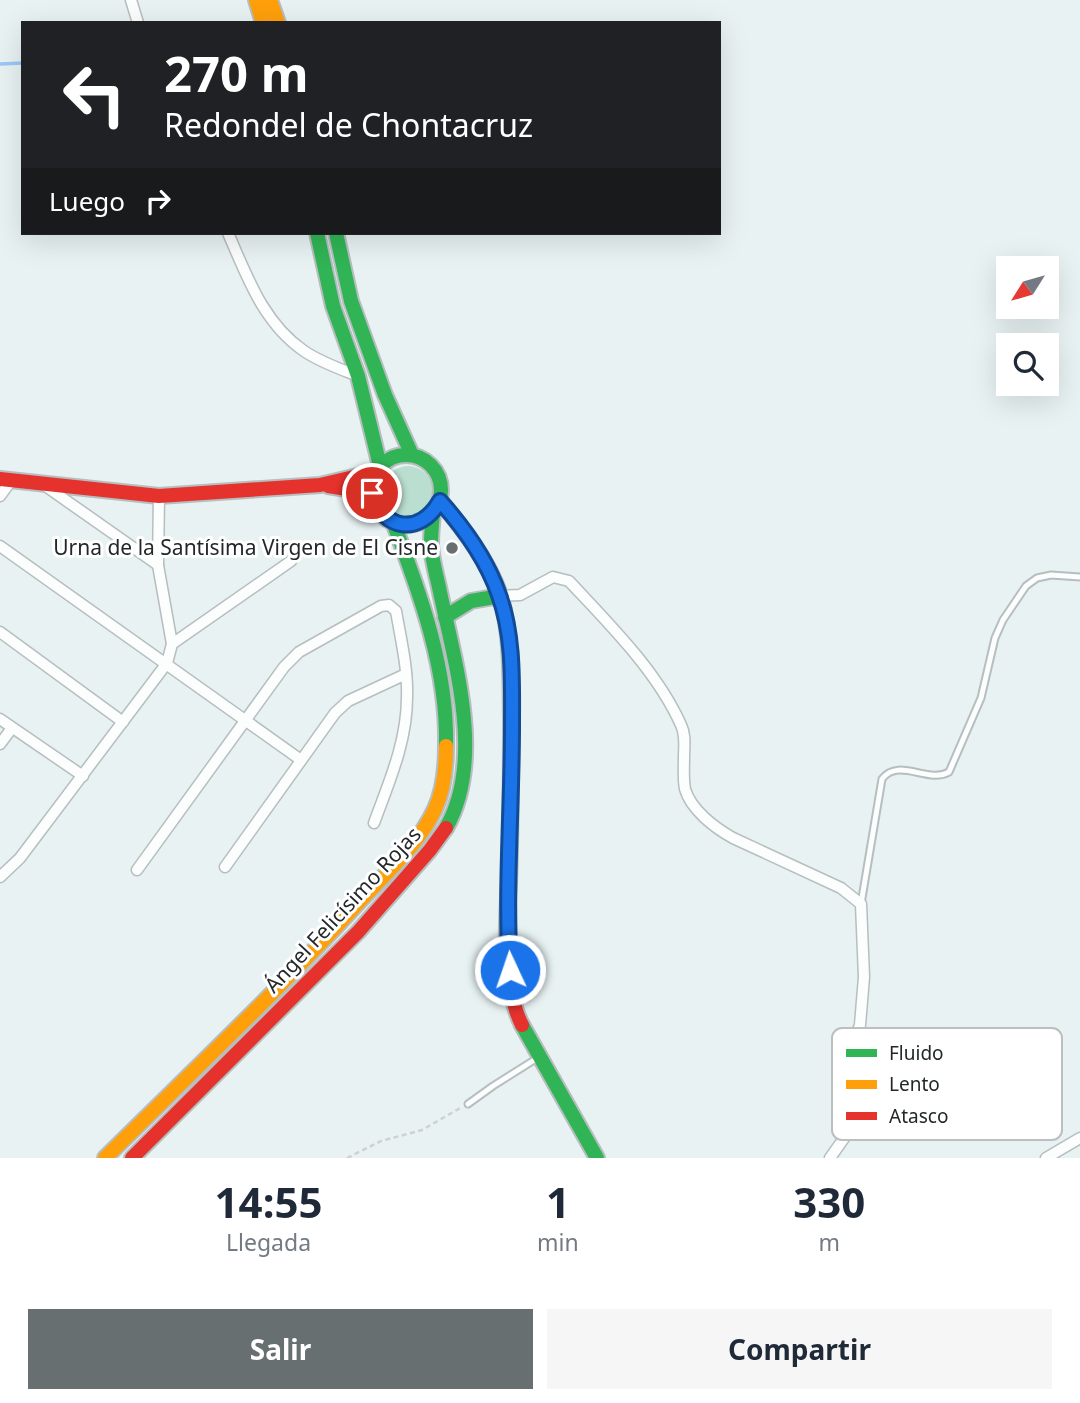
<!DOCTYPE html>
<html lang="es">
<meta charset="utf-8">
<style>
:root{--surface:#fff;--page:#f6f6f7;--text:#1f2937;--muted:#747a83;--accent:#676f70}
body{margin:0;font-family:"Noto Sans",sans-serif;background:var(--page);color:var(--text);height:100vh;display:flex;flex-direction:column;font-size:26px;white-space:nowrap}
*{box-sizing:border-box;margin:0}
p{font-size:23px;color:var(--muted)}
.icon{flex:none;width:38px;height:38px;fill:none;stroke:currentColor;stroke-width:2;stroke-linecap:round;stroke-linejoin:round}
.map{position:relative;height:1158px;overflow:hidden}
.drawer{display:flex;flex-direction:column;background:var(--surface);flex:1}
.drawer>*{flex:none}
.banner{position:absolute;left:21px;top:21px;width:700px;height:214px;border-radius:0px;box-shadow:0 7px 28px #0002;background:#202124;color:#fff;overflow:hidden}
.needle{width:46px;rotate:233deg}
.fabs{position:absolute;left:996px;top:256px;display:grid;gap:14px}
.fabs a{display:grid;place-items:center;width:63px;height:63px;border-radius:0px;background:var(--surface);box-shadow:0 7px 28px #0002;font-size:35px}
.pin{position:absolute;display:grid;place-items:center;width:60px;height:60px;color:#fff;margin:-30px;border:4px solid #fff;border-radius:50%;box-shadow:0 2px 7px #0007}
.me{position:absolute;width:77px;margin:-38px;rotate:357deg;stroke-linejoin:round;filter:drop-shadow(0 0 5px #0008)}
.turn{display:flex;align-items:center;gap:24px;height:147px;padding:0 28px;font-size:32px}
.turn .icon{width:91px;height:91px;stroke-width:2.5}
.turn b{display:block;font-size:49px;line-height:60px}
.then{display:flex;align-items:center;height:66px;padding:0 28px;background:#0003;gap:14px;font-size:26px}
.eta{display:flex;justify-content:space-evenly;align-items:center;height:119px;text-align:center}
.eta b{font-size:42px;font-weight:700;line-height:49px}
.action{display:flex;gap:14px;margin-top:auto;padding:14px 28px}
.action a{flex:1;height:80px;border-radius:0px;background:var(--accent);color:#fff;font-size:28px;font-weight:700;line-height:80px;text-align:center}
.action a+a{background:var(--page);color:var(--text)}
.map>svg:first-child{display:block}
</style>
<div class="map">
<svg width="1080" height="1158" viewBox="0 0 1080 1158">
<rect width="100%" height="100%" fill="#e8f2f3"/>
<circle fill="#badfd0" cx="408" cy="491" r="25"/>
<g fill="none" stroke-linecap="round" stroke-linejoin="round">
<polyline stroke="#9ac7fa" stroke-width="3.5" points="0,64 23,63"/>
<g stroke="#b6bebf" stroke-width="9">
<g id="lane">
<path d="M861 904 882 779C899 757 928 784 949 772L981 698 995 638 1003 620 1026 586 1037 578 1051 575 1080 577"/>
<polyline points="468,1104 493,1086 539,1057"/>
</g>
</g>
<g stroke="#b6bebf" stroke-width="13">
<g id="street">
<polyline points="131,0 138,23"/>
<path d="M228 233C247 276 263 323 304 351 320 362 340 369 358 376"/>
<polyline points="44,485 158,565"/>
<polyline points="0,496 11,481"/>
<polyline points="0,546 301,760"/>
<path d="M500 596 520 595 553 577 569 581C609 624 657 671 681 725 686 735 684 746 684 757 684 767 683 779 685 789 691 810 715 828 733 838L841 888 861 904 864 977 860 1025 838 1083 841 1089 847 1091C857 1087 860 1076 872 1083L874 1096 830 1158"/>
<polyline points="0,632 123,722"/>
<polyline points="172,644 291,561"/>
<polyline points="0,719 83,776"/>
<polyline points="0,744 12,728"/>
<polyline points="225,867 335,713 348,701 406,674"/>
<path d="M137 870 284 667 299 652 381 606 389 605 396 611C401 640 408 669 407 697 407 742 389 782 374 823"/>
<polyline points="0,877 20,858 167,663 172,644 158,565 159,496"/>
<polyline points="1046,1158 1080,1138"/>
</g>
</g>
<g stroke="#b6bebf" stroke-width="18">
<g id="fast">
<polyline points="317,233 333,306 358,376 380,466"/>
<polyline points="336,233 351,301 385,395 412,455"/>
<circle cx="406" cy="490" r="35"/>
<path d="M433 513C432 523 431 535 431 545 432 561 437 577 440 592 455 664 485 760 446 828"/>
<path d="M393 522C420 593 448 670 446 746"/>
<polyline points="445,617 471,601 500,596"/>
<polyline points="522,1025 597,1158"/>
</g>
</g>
<g stroke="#b6bebf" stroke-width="18">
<g id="slow">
<polyline points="256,0 263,23"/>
<polyline points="270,0 278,23"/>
<path d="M105 1158C190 1074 277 992 357 904 384 875 418 846 435 809 444 790 446 767 446 746"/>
</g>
</g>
<g stroke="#b6bebf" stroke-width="18">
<g id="jam">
<polyline points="0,479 159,496 320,485 375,472"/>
<polyline points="328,486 372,493"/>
<path d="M440 501C463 529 488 560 500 595 512 634 510 677 511 717 511 773 511 828 509 883 506 925 503 988 522 1025"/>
<polyline points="132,1158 358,932 430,850 446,828"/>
</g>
</g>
<polyline stroke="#ced1d1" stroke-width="2.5" stroke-dasharray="5 3.5" stroke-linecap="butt" points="347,1158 381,1141 422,1130 462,1107"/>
<use href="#lane" stroke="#fcfdfd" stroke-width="5"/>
<use href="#street" stroke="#fcfdfd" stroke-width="10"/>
<use href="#fast" stroke="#30b455" stroke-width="14"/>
<use href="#slow" stroke="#ff9f0a" stroke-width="14"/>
<use href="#jam" stroke="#e5322d" stroke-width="14"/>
</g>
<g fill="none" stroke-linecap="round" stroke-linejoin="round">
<g stroke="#114b97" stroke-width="18">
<path id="route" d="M372 493C383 531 420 536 440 501 464 528 487 560 499 595 514 636 512 683 512 726 512 808 505 889 510 970"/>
</g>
<use href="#route" stroke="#1a73e8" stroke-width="12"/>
</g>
<circle fill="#676f70" stroke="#fff" stroke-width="2.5" cx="452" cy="548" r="7"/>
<g text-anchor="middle" stroke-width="6" stroke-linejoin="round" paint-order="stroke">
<g font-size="21" fill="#222829" stroke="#fff" text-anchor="end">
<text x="438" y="555">Urna de la Santísima Virgen de El Cisne</text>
</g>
<g font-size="21" fill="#222829" stroke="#fff">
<text transform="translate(343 910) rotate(-47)" y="7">Ángel Felicísimo Rojas</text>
</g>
</g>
<rect x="832" y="1028" width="230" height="112" rx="10" fill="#fff" stroke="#bdbebf" stroke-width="2"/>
<rect x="846" y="1049" width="31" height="8" fill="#30b455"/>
<rect x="846" y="1080" width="31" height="9" fill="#ff9f0a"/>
<rect x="846" y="1112" width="31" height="8" fill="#e5322d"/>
<g font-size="19" fill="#222829">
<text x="889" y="1060">Fluido</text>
<text x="889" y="1091">Lento</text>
<text x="889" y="1123">Atasco</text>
</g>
</svg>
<div class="fabs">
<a><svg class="needle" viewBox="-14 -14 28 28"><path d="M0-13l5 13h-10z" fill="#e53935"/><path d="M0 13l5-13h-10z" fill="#747a83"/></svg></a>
<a><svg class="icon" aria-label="search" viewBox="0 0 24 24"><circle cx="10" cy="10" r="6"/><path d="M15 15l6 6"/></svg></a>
</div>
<div class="pin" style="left:372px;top:493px;background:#d93025"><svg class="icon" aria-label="arrive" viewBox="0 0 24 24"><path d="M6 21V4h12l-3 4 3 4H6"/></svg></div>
<svg class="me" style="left:510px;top:970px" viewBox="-20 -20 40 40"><circle r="17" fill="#1a73e8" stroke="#fff" stroke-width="3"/><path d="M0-11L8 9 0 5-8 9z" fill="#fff"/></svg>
<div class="banner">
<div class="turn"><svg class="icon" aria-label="left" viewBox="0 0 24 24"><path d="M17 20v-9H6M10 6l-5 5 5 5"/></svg><div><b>270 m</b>Redondel de Chontacruz</div></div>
<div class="then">Luego<svg class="icon" aria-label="right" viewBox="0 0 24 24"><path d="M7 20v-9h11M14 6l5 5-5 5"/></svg></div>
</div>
</div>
<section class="drawer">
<div class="eta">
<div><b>14:55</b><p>Llegada</p></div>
<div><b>1</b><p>min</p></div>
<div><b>330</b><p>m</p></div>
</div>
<div class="action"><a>Salir</a><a>Compartir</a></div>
</section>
